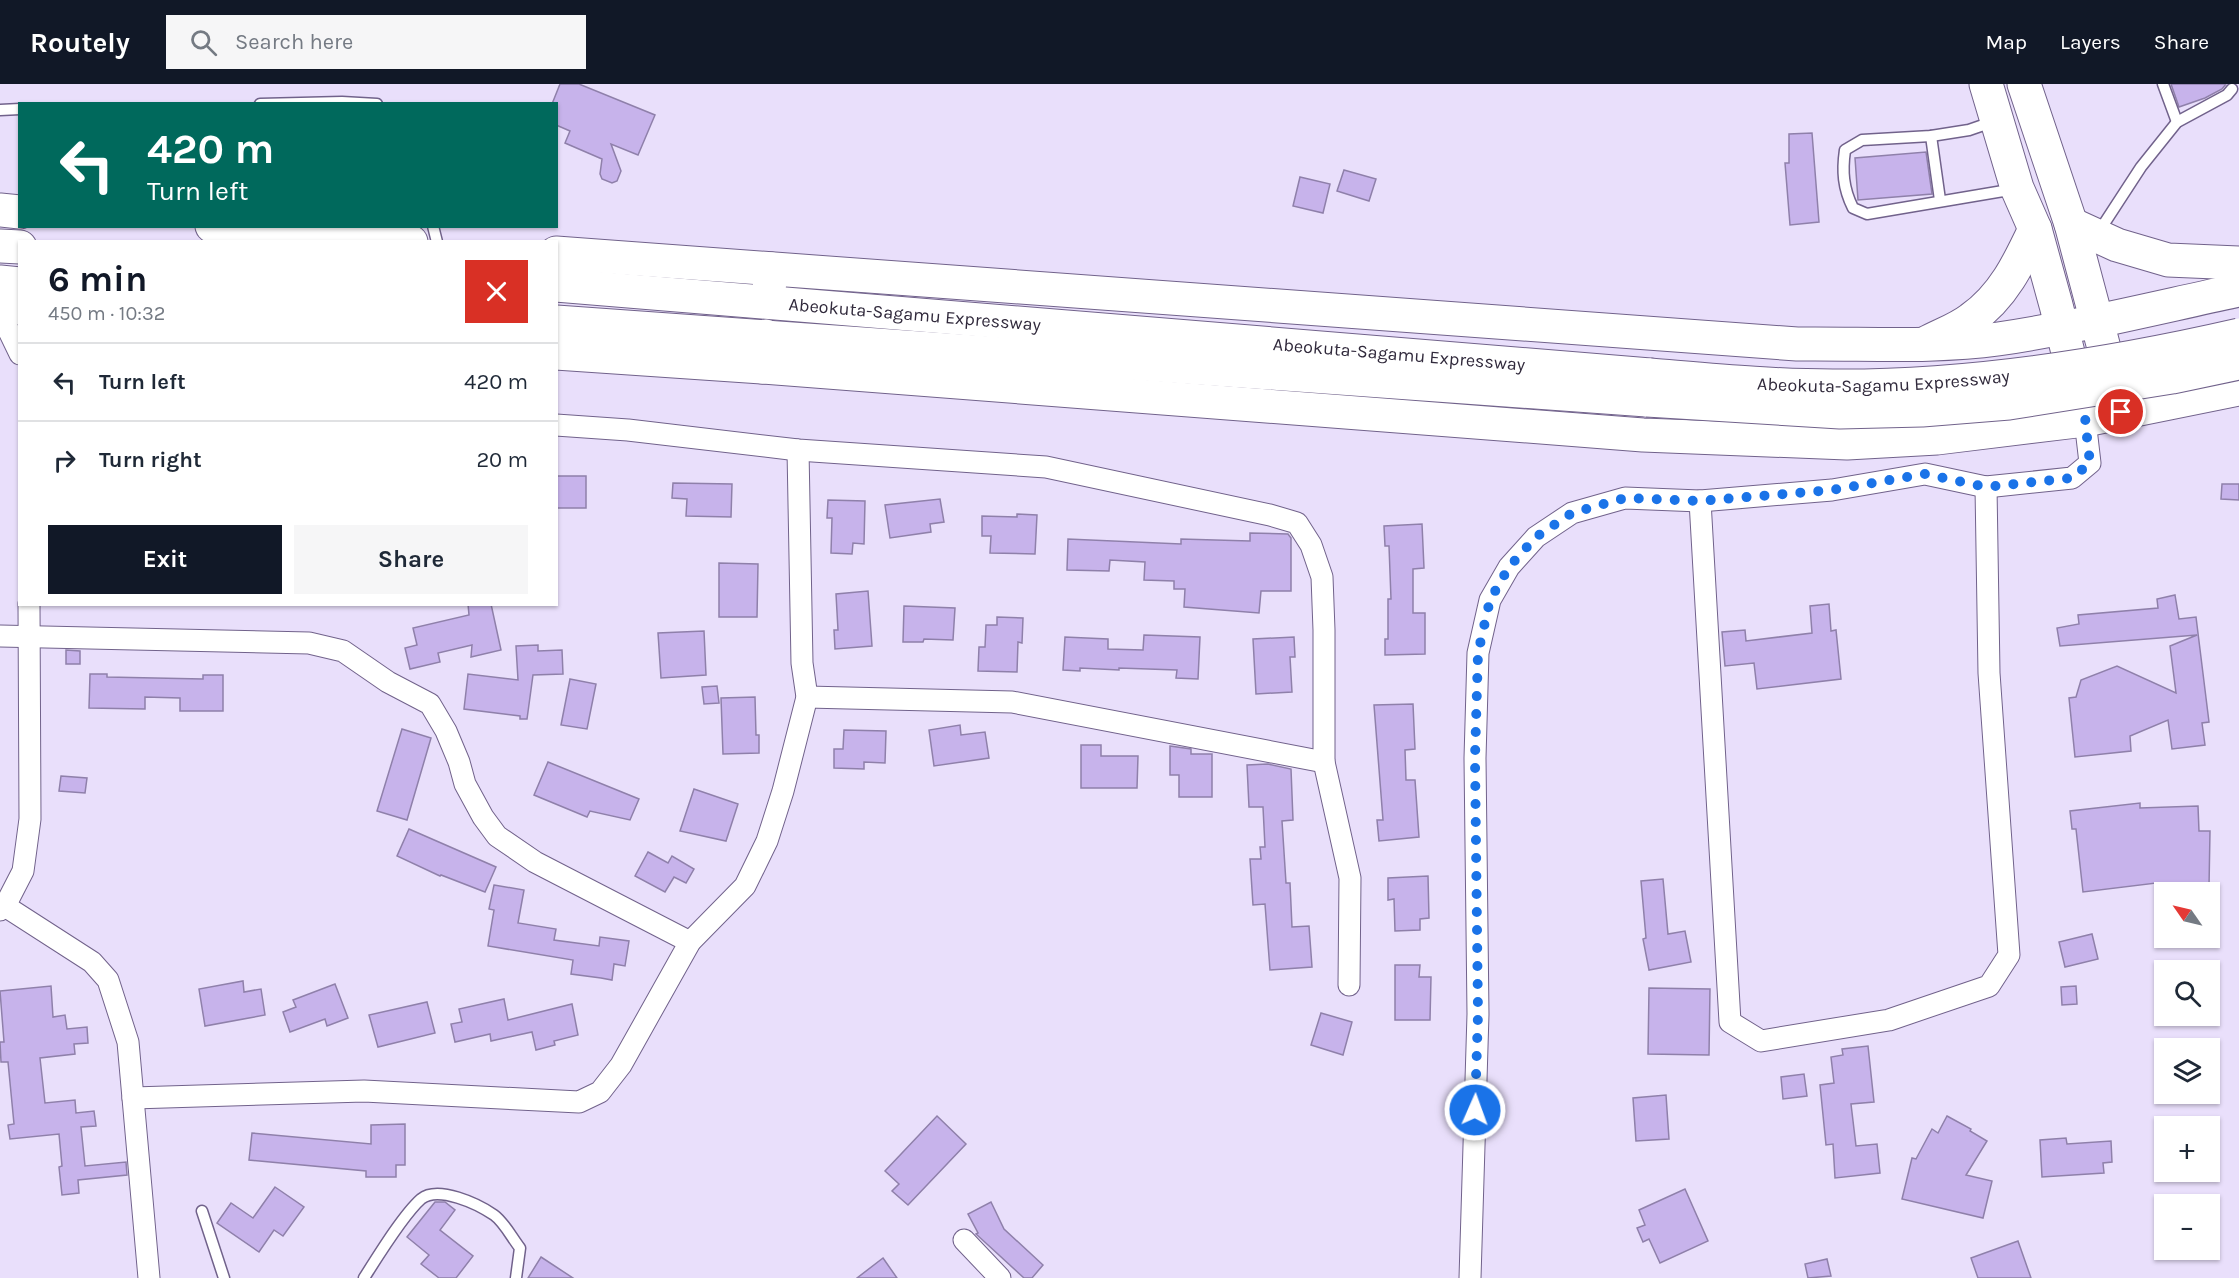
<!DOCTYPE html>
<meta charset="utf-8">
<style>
:root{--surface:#fff;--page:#f6f6f7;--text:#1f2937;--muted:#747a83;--line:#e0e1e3;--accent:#111827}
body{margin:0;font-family:Karla,sans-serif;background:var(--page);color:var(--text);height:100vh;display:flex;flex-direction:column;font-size:22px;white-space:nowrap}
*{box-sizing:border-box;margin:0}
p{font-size:20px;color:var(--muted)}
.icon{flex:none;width:33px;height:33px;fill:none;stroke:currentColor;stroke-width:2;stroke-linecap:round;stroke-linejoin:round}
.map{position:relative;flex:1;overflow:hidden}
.panel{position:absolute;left:18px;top:156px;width:540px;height:366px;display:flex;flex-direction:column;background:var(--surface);border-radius:0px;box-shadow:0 2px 4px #0004}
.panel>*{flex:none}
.top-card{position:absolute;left:18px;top:18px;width:540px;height:126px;border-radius:0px;box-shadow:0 2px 4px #0004;background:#00695c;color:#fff;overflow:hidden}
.needle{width:39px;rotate:304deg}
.controls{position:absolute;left:2154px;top:798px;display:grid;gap:12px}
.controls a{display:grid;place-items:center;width:66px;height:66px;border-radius:0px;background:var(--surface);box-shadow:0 2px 4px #0004;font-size:30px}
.pin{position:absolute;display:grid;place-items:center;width:51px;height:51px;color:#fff;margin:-26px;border:3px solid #fff;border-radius:50%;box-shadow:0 2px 6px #0007}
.me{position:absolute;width:66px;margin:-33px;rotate:2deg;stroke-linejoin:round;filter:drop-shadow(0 0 4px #0008)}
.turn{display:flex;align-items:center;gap:21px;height:126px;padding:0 30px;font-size:27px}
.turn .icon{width:78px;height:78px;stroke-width:2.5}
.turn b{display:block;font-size:42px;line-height:51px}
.round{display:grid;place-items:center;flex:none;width:63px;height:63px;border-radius:0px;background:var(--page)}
.overview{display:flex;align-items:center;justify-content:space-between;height:102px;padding:0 30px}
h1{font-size:36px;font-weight:700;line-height:45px;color:var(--accent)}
.action{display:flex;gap:12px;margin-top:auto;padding:12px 30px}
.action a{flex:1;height:69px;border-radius:0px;background:var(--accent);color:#fff;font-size:24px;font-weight:700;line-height:69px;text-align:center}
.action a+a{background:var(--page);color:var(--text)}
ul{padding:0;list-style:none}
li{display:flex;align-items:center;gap:18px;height:78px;padding:0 30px;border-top:2px solid var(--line)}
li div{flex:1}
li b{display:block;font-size:22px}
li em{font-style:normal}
header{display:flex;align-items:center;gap:36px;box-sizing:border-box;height:84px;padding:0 30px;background:var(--accent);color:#fff}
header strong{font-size:28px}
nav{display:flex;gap:33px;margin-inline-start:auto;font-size:21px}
.search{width:420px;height:54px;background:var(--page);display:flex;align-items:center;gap:15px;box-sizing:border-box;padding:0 21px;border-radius:0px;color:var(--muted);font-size:22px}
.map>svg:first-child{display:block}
</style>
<header>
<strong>Routely</strong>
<div class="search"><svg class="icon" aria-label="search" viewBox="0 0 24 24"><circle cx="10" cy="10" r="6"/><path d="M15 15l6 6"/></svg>Search here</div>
<nav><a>Map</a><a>Layers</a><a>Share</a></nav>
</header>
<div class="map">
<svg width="2239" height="1194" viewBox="0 0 2239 1194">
<rect width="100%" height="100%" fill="#e9dffb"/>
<g fill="#c7b3eb" stroke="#8f80aa" stroke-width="1.5">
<polygon points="560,0 579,0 655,31 638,71 611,60 621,87 617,97 612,99 602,95 600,90 602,75 565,59 570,47 556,41 556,20 552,20"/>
<polygon points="2171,0 2226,0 2222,5 2205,14 2179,23"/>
<polygon points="1812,49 1819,138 1790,141 1785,79 1789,79 1789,50"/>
<polygon points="1926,68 1932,110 1858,116 1855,74"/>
<polygon points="1344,86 1376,95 1369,117 1337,107"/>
<polygon points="1300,93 1330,100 1323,129 1293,122"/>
<rect x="556" y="392" width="30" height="32"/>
<polygon points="673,399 732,400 731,433 686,432 687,415 672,414"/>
<polygon points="2222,400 2239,400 2239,416 2221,415"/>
<polygon points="940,415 944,438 930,440 931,448 890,454 885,421"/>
<polygon points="828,416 865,417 864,460 853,459 852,470 831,469 832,434 827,434"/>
<polygon points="1017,430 1037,431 1035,470 990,469 991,452 982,452 982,432 1017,433"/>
<polygon points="1422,440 1424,484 1413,485 1413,529 1425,529 1425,570 1385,571 1385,555 1388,555 1388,515 1391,515 1389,462 1385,462 1384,442"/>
<polygon points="1250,449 1288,450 1291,454 1291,507 1261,507 1259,529 1184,523 1185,505 1174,505 1174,497 1144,496 1145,478 1110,476 1109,487 1067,486 1068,455 1181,460 1181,455 1250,457"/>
<polygon points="719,479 758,480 757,533 719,533"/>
<polygon points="868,507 872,562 835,565 834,546 838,546 836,510"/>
<polygon points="2175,511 2179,535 2196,533 2209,638 2202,639 2205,661 2172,665 2168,636 2130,652 2131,667 2075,673 2069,614 2076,613 2081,596 2117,582 2176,609 2170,562 2197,551 2060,562 2057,544 2079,540 2078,531 2158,524 2157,515"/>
<polygon points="468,520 491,520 501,566 471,573 472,561 438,569 440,578 410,585 405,564 417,561 413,544 469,531"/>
<polygon points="1829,520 1831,547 1836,546 1841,595 1757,605 1754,579 1725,582 1722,548 1745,546 1746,557 1812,549 1810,522"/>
<polygon points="904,522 955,524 953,556 924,555 923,558 903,558"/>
<polygon points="997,533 1023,534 1022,559 1018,558 1017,588 978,587 979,563 985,563 986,541 997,541"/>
<polygon points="704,547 706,591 661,594 658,549"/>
<polygon points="1144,551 1200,553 1198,595 1176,594 1177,586 1119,584 1119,586 1080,584 1080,587 1063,586 1065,553 1108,555 1108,565 1143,566"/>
<polygon points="1294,553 1295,573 1290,573 1292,608 1256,610 1253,555"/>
<polygon points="538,561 538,567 562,566 563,590 533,591 527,635 520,635 520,632 464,625 468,590 518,596 516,562"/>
<polygon points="66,566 80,567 80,580 66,580"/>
<polygon points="90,590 107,590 107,593 203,595 203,591 223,591 223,627 180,627 180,614 145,613 145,625 89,624"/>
<polygon points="570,595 596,600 587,645 561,641"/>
<polygon points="717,602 719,619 704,620 702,603"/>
<polygon points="755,613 756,651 759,651 759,669 723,670 721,614"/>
<polygon points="1413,620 1415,665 1405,666 1406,696 1415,696 1419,753 1379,757 1377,736 1383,736 1374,621"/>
<polygon points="960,641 961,651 985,648 989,674 934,682 929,646"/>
<polygon points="402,645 431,654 407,736 377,727"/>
<polygon points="844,646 886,647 885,679 864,678 864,685 834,684 834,665 843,665"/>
<polygon points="1081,661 1101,661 1101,672 1138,672 1137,704 1081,704"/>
<polygon points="1170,662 1191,665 1191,670 1212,670 1212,713 1179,713 1179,691 1170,691"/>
<polygon points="548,678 639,715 630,736 590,727 587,733 534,711"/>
<polygon points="1268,680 1291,685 1293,736 1282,737 1286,799 1290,799 1292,843 1309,842 1312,883 1270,886 1265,820 1253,821 1250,775 1261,775 1260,763 1265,763 1263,723 1249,723 1247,681"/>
<polygon points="61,692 87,694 85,709 59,707"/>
<polygon points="694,705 738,720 726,757 680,747"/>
<polygon points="2140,719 2140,724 2198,722 2199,747 2210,747 2209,803 2198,803 2199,808 2160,808 2160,804 2156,804 2156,799 2083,808 2076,745 2072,745 2070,727"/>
<polygon points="409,745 496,783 485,808 441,791 440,792 397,772"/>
<polygon points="648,768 668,779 672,772 694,785 686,799 674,793 665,808 635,792"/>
<polygon points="1428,792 1429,834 1420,835 1420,846 1395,847 1394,815 1388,816 1388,794"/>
<polygon points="1663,795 1668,850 1685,847 1691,878 1649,886 1643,855 1646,854 1641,797"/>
<polygon points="494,801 524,806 518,839 556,845 554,856 599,862 600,853 629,857 625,882 614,880 612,896 601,894 571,890 573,876 488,862 494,826 489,825"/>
<polygon points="2092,850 2098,875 2065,883 2059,858"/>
<polygon points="1395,881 1420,881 1419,893 1431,893 1430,936 1395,936"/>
<polygon points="243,897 244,908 261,905 265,931 205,942 199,905"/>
<polygon points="335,900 348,934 327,942 325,935 290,948 283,928 296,923 293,916"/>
<polygon points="51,902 53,933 65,931 67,945 87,943 88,959 74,960 75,970 40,974 45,1019 75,1016 76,1029 94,1027 96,1042 81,1043 85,1082 126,1078 127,1091 78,1096 79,1109 62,1111 59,1083 62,1082 59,1050 10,1055 8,1041 14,1040 8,978 1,978 0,958 4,958 0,907"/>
<polygon points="2076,902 2077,920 2062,921 2061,903"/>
<polygon points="1649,904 1710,905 1709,971 1648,970"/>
<polygon points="504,915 508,936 572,920 578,951 554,957 555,961 536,966 532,948 491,957 490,950 455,958 451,940 462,938 459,925"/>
<polygon points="427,918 435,949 378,963 369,931"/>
<polygon points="1321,929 1352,938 1343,971 1311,961"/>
<polygon points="1868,962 1874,1018 1851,1020 1856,1062 1877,1060 1880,1089 1835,1094 1833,1060 1826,1061 1820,1001 1834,999 1831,973 1843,971 1842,965"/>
<polygon points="1804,990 1807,1012 1783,1015 1781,993"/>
<polygon points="1666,1011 1669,1055 1636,1057 1633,1014"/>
<polygon points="937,1032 966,1060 908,1121 892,1107 899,1100 885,1087"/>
<polygon points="1947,1032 1971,1045 1970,1047 1987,1057 1966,1091 1992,1097 1983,1134 1902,1115 1912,1074 1916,1075 1932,1045 1938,1049"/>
<polygon points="405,1040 405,1081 396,1081 396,1093 366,1093 366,1087 249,1076 252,1049 371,1060 371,1041"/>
<polygon points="2066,1054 2067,1060 2111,1057 2112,1078 2103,1079 2104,1089 2042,1093 2040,1056"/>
<polygon points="275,1103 304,1123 283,1152 274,1146 259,1168 217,1139 231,1119 253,1134"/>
<polygon points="1685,1105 1708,1157 1660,1179 1649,1155 1643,1158 1637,1144 1645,1141 1639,1126"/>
<polygon points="435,1118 445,1118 455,1126 440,1146 473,1172 456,1194 439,1194 421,1180 429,1171 407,1153"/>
<polygon points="991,1118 1004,1145 1043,1181 1032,1194 1024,1194 976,1150 978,1149 968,1130"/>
<polygon points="2018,1157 2031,1194 1978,1194 1971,1174"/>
<polygon points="541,1173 573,1194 528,1194"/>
<polygon points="883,1174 897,1194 857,1194"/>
<polygon points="1827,1175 1831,1192 1808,1194 1805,1180"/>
</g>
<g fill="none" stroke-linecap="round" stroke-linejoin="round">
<g stroke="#71628b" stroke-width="13">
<g id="service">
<polyline points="2163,0 2177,38"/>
<polyline points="260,20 342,18 377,20"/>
<polyline points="0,26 20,25"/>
<path d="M1995 37 1969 46 1931 52 1862 56 1845 66C1842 87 1843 104 1853 124L1867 130 2015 105"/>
<polyline points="1931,52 1940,116"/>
<polyline points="433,142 437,158"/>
<polyline points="2098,149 2141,83 2177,38 2227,11 2232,5"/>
<polyline points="202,1127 224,1194"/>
<path d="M364 1194C378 1172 403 1131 421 1115 438 1101 478 1120 494 1131 504 1138 512 1154 520 1164L516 1194"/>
</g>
</g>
<g stroke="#71628b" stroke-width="23">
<g id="minor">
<polyline points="0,236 7,243 20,270"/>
<polyline points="556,341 628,346 798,366 1046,383 1270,431 1297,439 1311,461 1322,493 1324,546 1324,678 1350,794 1349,901"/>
<polyline points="1700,417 1730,938 1761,957 1889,936 1989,902 2009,871 1989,589 1986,403"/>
<polyline points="0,552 309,559 343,567 388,598 430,620 446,647 459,678 465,700 483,733 497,752 535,778 690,858"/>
<polyline points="807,613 1012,618 1324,678"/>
<polyline points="5,822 92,878 108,896 128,958 149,1194"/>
<polyline points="0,826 5,822 23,787 30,735 29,520"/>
<polyline points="133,1014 364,1007 579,1018 600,1008 621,981 690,858 745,802 767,757 783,707 807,613 802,579 798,366"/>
<polyline points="964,1156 1000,1194"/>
<polyline points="1470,1194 1478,930 1475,674 1478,569 1490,516 1509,483 1536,453 1572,429 1625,414 1700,417 1832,406 1925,390 1986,403 2072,394 2090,379 2085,336"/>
</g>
</g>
<g stroke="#71628b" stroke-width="35">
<g id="primary">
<polyline points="0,126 20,128"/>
<polyline points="212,142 411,158"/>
<path d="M556 169 1797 260C1862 259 1934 264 1998 255 2079 243 2159 223 2239 206"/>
<polyline points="0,223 20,224"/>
<polyline points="556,269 762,283 1643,351 1847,359 1937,354 2085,336 2239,305"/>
</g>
</g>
<g stroke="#71628b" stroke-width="35">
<g id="trunk">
<polyline points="1986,0 2017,104 2035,145 2056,221 2085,336"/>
<polyline points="2024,0 2071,140 2121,328"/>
<polyline points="2071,140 2117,161 2168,176 2239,179"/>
<polyline points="0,162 20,163"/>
<polyline points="0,198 20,200"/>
<path id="s1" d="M556 201 1650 291"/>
<polyline points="768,217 771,185"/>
<polyline points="556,238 1647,316"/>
<path d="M1926 259C1941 251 1958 245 1971 235 2003 213 2019 179 2035 145"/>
<polyline points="762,283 766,252"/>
</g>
</g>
<use href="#service" stroke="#fff" stroke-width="10"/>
<use href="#minor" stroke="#fff" stroke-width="21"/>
<use href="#primary" stroke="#fff" stroke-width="33"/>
<use href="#trunk" stroke="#fff" stroke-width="33"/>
<g stroke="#71628b" stroke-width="35" stroke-linecap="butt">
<g id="trunk-bridge">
<path id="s2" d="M1650 291C1711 296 1772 302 1833 302 1967 303 2108 281 2239 251"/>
<polyline points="1647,316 1840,328 1922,326 2009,319 2172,293 2239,279"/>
</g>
</g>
<use href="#trunk-bridge" stroke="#fff" stroke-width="33"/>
</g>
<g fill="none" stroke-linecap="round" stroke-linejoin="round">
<polyline stroke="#1a73e8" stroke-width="10" stroke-dasharray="0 18" points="1475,1026 1478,930 1475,674 1478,569 1490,516 1509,483 1536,453 1572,429 1625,414 1700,417 1832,406 1925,390 1986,403 2072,394 2090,379 2085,336 2121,328"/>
</g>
<g text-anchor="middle" stroke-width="5" stroke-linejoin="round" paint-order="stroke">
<g font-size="18" fill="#312a3c" stroke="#fff">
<text dy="6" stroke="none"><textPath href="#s1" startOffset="360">Abeokuta-Sagamu Expressway</textPath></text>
<text dy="6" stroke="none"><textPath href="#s1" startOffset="846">Abeokuta-Sagamu Expressway</textPath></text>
<text dy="6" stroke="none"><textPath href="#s2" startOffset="234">Abeokuta-Sagamu Expressway</textPath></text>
</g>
</g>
</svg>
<div class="controls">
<a><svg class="needle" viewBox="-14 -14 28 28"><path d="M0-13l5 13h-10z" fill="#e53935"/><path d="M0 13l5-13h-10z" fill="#747a83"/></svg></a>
<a><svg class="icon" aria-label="search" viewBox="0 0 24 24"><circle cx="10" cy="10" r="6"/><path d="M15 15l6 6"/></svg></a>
<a><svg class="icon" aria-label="layers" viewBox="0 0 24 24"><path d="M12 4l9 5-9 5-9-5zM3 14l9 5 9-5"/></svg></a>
<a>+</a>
<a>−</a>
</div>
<div class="pin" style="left:2121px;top:328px;background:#d93025"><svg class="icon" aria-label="arrive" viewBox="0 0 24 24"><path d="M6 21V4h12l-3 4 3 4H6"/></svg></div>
<svg class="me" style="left:1475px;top:1026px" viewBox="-20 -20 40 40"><circle r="17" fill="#1a73e8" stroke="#fff" stroke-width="3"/><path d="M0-11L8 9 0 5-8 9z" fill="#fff"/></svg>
<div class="top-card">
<div class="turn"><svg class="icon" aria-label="left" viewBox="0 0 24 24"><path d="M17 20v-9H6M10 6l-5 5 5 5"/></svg><div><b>420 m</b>Turn left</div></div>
</div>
<section class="panel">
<div class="overview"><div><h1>6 min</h1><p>450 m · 10:32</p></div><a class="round" style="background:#d93025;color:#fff"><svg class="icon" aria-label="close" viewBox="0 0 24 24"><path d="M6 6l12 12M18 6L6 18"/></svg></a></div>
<ul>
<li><svg class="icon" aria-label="left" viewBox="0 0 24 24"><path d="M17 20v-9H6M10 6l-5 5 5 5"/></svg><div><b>Turn left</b></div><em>420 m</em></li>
<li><svg class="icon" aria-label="right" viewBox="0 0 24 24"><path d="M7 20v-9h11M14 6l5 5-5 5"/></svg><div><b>Turn right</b></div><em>20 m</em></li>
</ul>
<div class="action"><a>Exit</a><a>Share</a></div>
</section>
</div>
